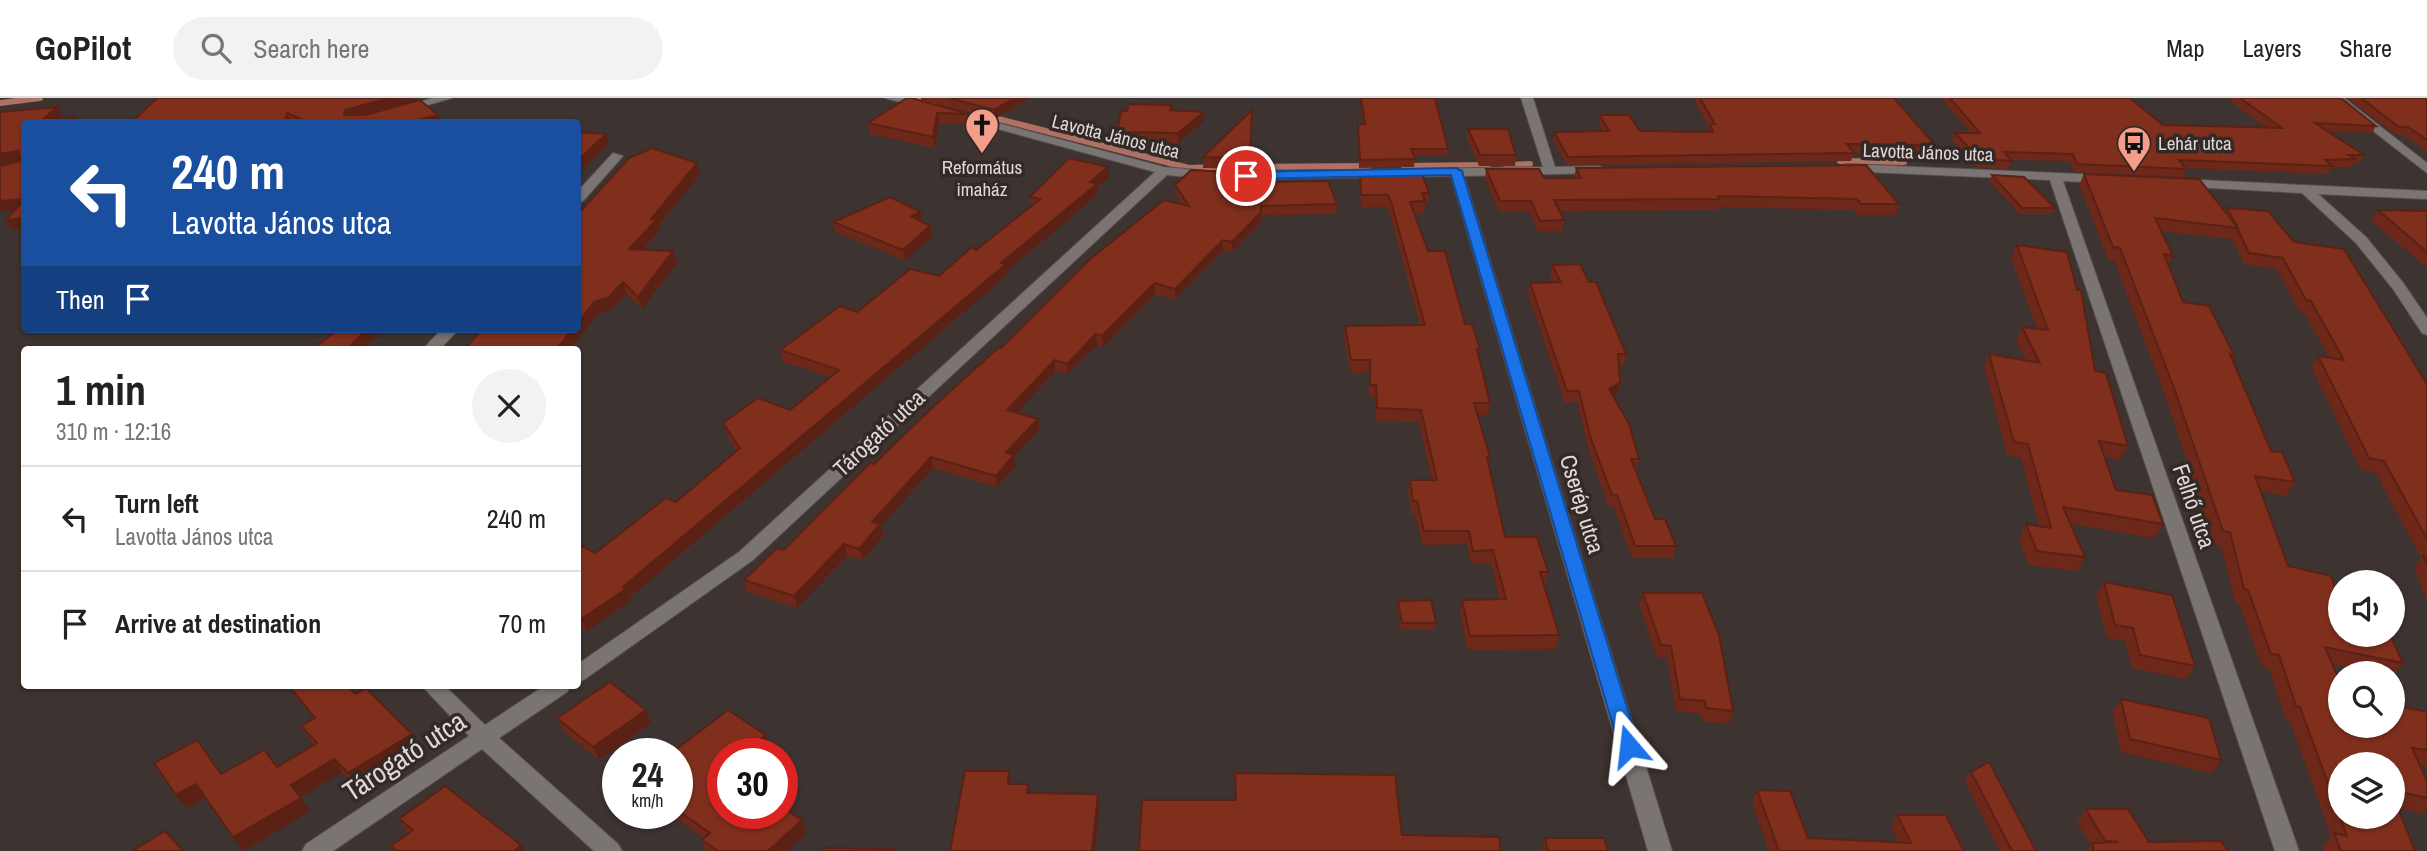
<!DOCTYPE html>
<meta charset="utf-8">
<style>
:root{--surface:#fff;--page:#f2f2f2;--text:#222;--muted:#767676;--line:#e0e0e0}
body{margin:0;font-family:"Archivo Narrow",sans-serif;background:var(--page);color:var(--text);height:100vh;display:flex;flex-direction:column;font-size:26px;white-space:nowrap}
*{box-sizing:border-box;margin:0}
p{font-size:23px;color:var(--muted)}
.icon{flex:none;width:38px;height:38px;fill:none;stroke:currentColor;stroke-width:2;stroke-linecap:round;stroke-linejoin:round}
.map{position:relative;flex:1;overflow:hidden}
.sheet{position:absolute;left:21px;top:248px;width:560px;height:343px;display:flex;flex-direction:column;background:var(--surface);border-radius:7px;box-shadow:0 2px 5px #0004}
.sheet>*{flex:none}
.top-card{position:absolute;left:21px;top:21px;width:560px;height:214px;border-radius:7px;box-shadow:0 2px 5px #0004;background:#1a4fa0;color:#fff;overflow:hidden}
.tools{position:absolute;left:2328px;top:472px;display:grid;gap:14px}
.tools a{display:grid;place-items:center;width:77px;height:77px;border-radius:50%;background:var(--surface);box-shadow:0 2px 5px #0004;font-size:35px}
.speed{position:absolute;left:602px;top:640px;display:flex;gap:14px;font-size:35px;font-weight:700;text-align:center}
.speed>*{display:grid;place-content:center;width:91px;height:91px;border-radius:50%;background:var(--surface);box-shadow:0 2px 5px #0004;line-height:1}
.speed small{font-size:18px;font-weight:400}
.speed .limit{border:10px solid #d22;background:#fff;color:#111}
.pin{position:absolute;display:grid;place-items:center;width:60px;height:60px;color:#fff;margin:-30px;border:4px solid #fff;border-radius:50%;box-shadow:0 2px 7px #0007}
.me{position:absolute;width:77px;margin:-38px;rotate:343deg;stroke-linejoin:round;filter:drop-shadow(0 0 5px #0008)}
.turn{display:flex;align-items:center;gap:24px;height:147px;padding:0 35px;font-size:32px}
.turn .icon{width:91px;height:91px;stroke-width:2.5}
.turn b{display:block;font-size:49px;line-height:60px}
.then{display:flex;align-items:center;height:66px;padding:0 35px;background:#0003;gap:14px;font-size:26px}
.round{display:grid;place-items:center;flex:none;width:74px;height:74px;border-radius:37px;background:var(--page)}
.headline{display:flex;align-items:center;justify-content:space-between;height:119px;padding:0 35px}
h1{font-size:42px;font-weight:700;line-height:52px}
ul{padding:0;list-style:none}
li{display:flex;align-items:center;gap:21px;height:105px;padding:0 35px;border-top:2px solid var(--line)}
li div{flex:1}
li b{display:block;font-size:26px}
li em{font-style:normal}
header{display:flex;align-items:center;gap:42px;box-sizing:border-box;height:98px;padding:0 35px;background:var(--surface);border-bottom:2px solid var(--line)}
header strong{font-size:33px}
nav{display:flex;gap:38px;margin-inline-start:auto;font-size:24px}
.search{width:490px;height:63px;background:var(--page);display:flex;align-items:center;gap:18px;box-sizing:border-box;padding:0 24px;border-radius:38px;color:var(--muted);font-size:26px}
.map>svg:first-child{display:block}
</style>
<header>
<strong>GoPilot</strong>
<div class="search"><svg class="icon" aria-label="search" viewBox="0 0 24 24"><circle cx="10" cy="10" r="6"/><path d="M15 15l6 6"/></svg>Search here</div>
<nav><a>Map</a><a>Layers</a><a>Share</a></nav>
</header>
<div class="map">
<svg width="2427" height="753" viewBox="0 0 2427 753">
<rect width="100%" height="100%" fill="#3d3330"/>
<g fill="none" stroke-linecap="round" stroke-linejoin="round">
<g stroke="#ae7264" stroke-width="6">
<polyline points="914,0 933,5"/>
<polyline points="0,5 40,0"/>
<polyline points="987,18 1189,70 1215,69"/>
<polyline points="1840,63 1904,64 1891,48"/>
<polyline points="1506,67 1530,66"/>
<polyline points="1404,68 1488,67"/>
<polyline points="1240,69 1369,68"/>
</g>
<g stroke="#5a514e" stroke-width="2">
<g id="minor">
<polygon points="433,0 452,0 368,24 350,24"/>
<polygon points="885,0 904,0 1164,69 1219,74 1543,69 1521,0 1533,0 1555,69 1598,68 1602,69 1602,75 1464,78 1672,753 1648,753 1451,78 1219,82 1167,77 753,462 585,581 578,584 578,566 739,454 1155,74"/>
<polygon points="2331,0 2344,0 2427,65 2427,75"/>
<polygon points="613,55 623,58 583,103 578,104 578,93"/>
<polygon points="1847,66 2105,77 2111,81 2105,85 2063,83 2299,753 2275,753 2050,82 1843,73 1843,67"/>
<polygon points="2179,81 2427,93 2427,101 2318,96 2366,139 2404,186 2427,220 2427,237 2422,235 2393,191 2356,145 2302,95 2174,88 2174,82"/>
<polygon points="442,231 459,231 439,252 422,252"/>
<polygon points="422,588 445,588 485,627 544,588 570,588 567,594 499,640 618,746 622,753 594,753 482,651 333,753 302,753 306,746 469,638"/>
</g>
</g>
<use href="#minor" fill="#7a7573" fill-rule="evenodd"/>
</g>
<g fill="#6e2819" fill-rule="evenodd">
<polygon points="907,0 969,16 970,26 939,25 935,50 870,36 868,25"/>
<polygon points="921,0 1030,0 995,21 921,2"/>
<polygon points="1360,0 1435,0 1448,51 1447,58 1414,58 1415,61 1414,69 1359,70 1358,26 1363,26"/>
<polygon points="1693,0 1894,0 1935,47 1932,56 1854,55 1851,63 1567,67 1553,43 1554,34 1603,33 1599,26 1600,17 1640,33 1708,34 1709,29"/>
<polygon points="1941,0 2130,0 2163,27 2267,30 2243,13 2228,0 2341,0 2376,28 2372,35 2327,33 2364,57 2360,65 2353,65 2351,69 2332,69 2328,76 2186,70 2186,71 2183,79 2074,74 2070,63 2011,62 2009,71 1977,69 1952,43 1955,35 1971,35"/>
<polygon points="2347,0 2427,0 2427,53 2403,37 2395,36"/>
<polygon points="414,3 364,17 441,24 123,24"/>
<polygon points="1171,7 1171,12 1204,14 1204,23 1178,45 1117,44 1117,34 1127,13"/>
<polygon points="1252,12 1249,71 1203,70 1203,59"/>
<polygon points="1468,31 1516,57 1515,68 1479,68 1467,41"/>
<polygon points="697,65 700,76 659,127 660,133 643,152 677,165 642,211 627,196 613,211 598,216 570,252 464,252 578,231"/>
<polygon points="1576,70 1899,106 1896,117 1857,117 1854,112 1718,109 1717,112 1559,113 1564,122 1562,133 1538,133 1529,113 1499,114 1485,81 1486,71 1544,80 1574,80"/>
<polygon points="1360,72 1429,95 1428,106 1425,106 1424,115 1414,115 1428,153 1465,226 1480,251 1479,257 1490,305 1488,317 1478,317 1490,359 1488,367 1505,439 1548,474 1544,487 1559,537 1556,551 1468,552 1460,515 1462,502 1500,502 1491,465 1471,466 1467,446 1423,447 1415,416 1412,416 1408,395 1410,382 1432,382 1419,324 1376,323 1375,300 1369,299 1369,274 1351,275 1344,240 1345,228 1420,227 1390,116 1387,109 1361,109 1360,83"/>
<path d="M2084 76 2225 114 2227 110 2294 144 2427 286V503L2414 470 2421 460 2376 375 2361 372 2311 269 2318 258 2329 260 2304 214 2299 213 2277 171 2244 166 2232 141 2161 133 2173 158 2168 167 2183 204 2234 257 2232 261 2271 353 2295 384 2286 398 2261 393 2288 468 2340 505 2403 565 2392 578V576H2377L2332 566 2340 628 2427 614V668L2420 667 2427 683V711L2423 716 2398 710 2415 753H2417H2324L2322 749 2331 739 2290 623 2286 622 2269 571 2262 569 2239 505 2235 504 2221 448 2214 446 2167 303 2114 162 2108 161 2079 87ZM2340 667H2392V719H2340Z"/>
<polygon points="1992,77 2055,110 2053,116 2020,116 1989,83"/>
<polygon points="1109,80 1097,89 1098,96 1007,173 1007,177 629,500 630,503 587,533 583,531 578,534 578,446 595,455 676,404 737,353 727,337 723,325 790,312 830,279 783,264 780,252 857,214 939,178 976,152 1031,108 1030,99"/>
<polygon points="1248,82 1337,106 1336,116 1261,117 1261,124 1232,154 1223,152 1175,201 1155,196 1103,249 1097,247 1067,276 1055,273 1017,314 1038,321 1039,332 1014,358 1016,368 997,389 933,370 881,428 883,438 862,462 847,458 797,510 747,494 744,482 784,452 874,366 1001,250 1182,106 1176,97 1175,87"/>
<polygon points="2378,112 2427,113 2427,170 2371,122"/>
<polygon points="921,114 922,124 930,128 932,138 905,162 835,134 833,124"/>
<polygon points="2017,147 2095,273 2128,348 2120,362 2105,359 2116,392 2163,426 2154,440 2071,426 2085,459 2077,473 2029,467 2019,441 2026,426 2039,428 2021,360 2007,357 1984,269 1989,256 2026,262 2016,243 2022,229 2037,231 2011,160"/>
<polygon points="1552,167 1626,256 1624,267 1618,267 1620,285 1617,297 1613,299 1639,361 1636,373 1655,421 1676,448 1673,460 1632,460 1614,409 1609,409 1589,353 1577,304 1565,305 1528,196 1530,185 1554,184 1550,178"/>
<polygon points="2104,484 2195,568 2186,581 2132,570 2125,543 2107,540 2096,497"/>
<polygon points="1643,495 1733,613 1729,626 1702,623 1700,616 1676,613 1667,560 1657,559 1639,507"/>
<polygon points="1398,503 1436,525 1435,532 1401,532 1397,509"/>
<polygon points="290,589 355,596 419,649 356,688 342,674 300,699 310,713 243,753 205,700 186,710 176,697 221,676 277,669 315,647 309,641 301,628 313,620 298,602"/>
<polygon points="2121,601 2221,662 2211,675 2121,654 2112,614"/>
<polygon points="557,620 651,625 599,662 563,633"/>
<polygon points="770,650 723,656 723,716 806,735 787,753 706,753 702,742 704,740 670,716 677,716 677,656"/>
<polygon points="1971,674 2036,753 2000,753 1965,684"/>
<polygon points="1757,692 1808,740 1898,744 1891,729 1897,717 1964,753 1769,753 1752,705"/>
<polygon points="2086,711 2149,744 2087,753 2091,747 2077,724"/>
<polygon points="399,721 525,753 394,753 391,748 408,736"/>
<polygon points="1545,740 1608,753 1542,753"/>
</g>
<g fill="#5a2114">
<polygon points="389,0 413,0 414,3 349,21 344,17 345,12"/>
<polygon points="1014,0 1030,0 995,21 994,12"/>
<polygon points="57,9 62,18 55,24 41,23"/>
<polygon points="1204,14 1204,23 1178,45 1178,35"/>
<polygon points="287,15 291,24 285,24"/>
<polygon points="937,15 939,25 935,50 933,39"/>
<polygon points="438,17 441,24 409,24"/>
<polygon points="606,36 609,46 578,76 578,62"/>
<polygon points="18,53 24,62 0,66 0,56"/>
<polygon points="697,65 700,76 659,127 660,133 632,163 629,151 651,121"/>
<polygon points="1108,69 1109,80 1097,89 1098,96 1007,173 1007,177 629,500 630,503 587,533 581,521 623,489 1001,165 1090,84"/>
<polygon points="24,101 24,111 0,114 0,103"/>
<polygon points="921,114 922,124 911,118"/>
<polygon points="1261,114 1261,124 1232,154 1232,144"/>
<polygon points="24,120 24,130 12,132 6,122"/>
<polygon points="930,128 932,138 905,162 903,152"/>
<polygon points="1223,142 1223,152 1175,201 1175,191"/>
<polygon points="673,153 677,165 642,211 638,199"/>
<polygon points="623,184 627,196 613,211 598,216 570,252 556,252 572,231 578,231 578,225 594,204"/>
<polygon points="1155,185 1155,196 1103,249 1102,238"/>
<polygon points="367,231 384,231 363,252 346,252"/>
<polygon points="1096,236 1097,247 1067,276 1067,266"/>
<polygon points="1055,262 1055,273 1009,323 1007,312"/>
<polygon points="1620,285 1617,297 1606,302 1609,291"/>
<polygon points="1038,321 1039,332 1014,358 1016,368 997,389 996,378 1006,354"/>
<polygon points="931,359 933,370 881,428 883,438 862,462 859,451 872,424"/>
<polygon points="844,446 847,458 797,510 794,498"/>
<polygon points="578,519 583,531 578,534"/>
<polygon points="646,612 651,625 599,662 593,649"/>
<polygon points="412,636 419,649 356,688 348,675"/>
<polygon points="766,637 770,650 762,656 742,656"/>
<polygon points="334,661 342,674 299,700 291,687"/>
<polygon points="1009,673 1012,690 1008,686"/>
<polygon points="196,686 206,699 186,710 176,697"/>
<polygon points="1098,696 1099,713 1095,753 1092,753"/>
<polygon points="301,700 310,713 243,753 233,739"/>
<polygon points="802,722 806,735 787,753 768,753"/>
<polygon points="521,747 525,753 514,753"/>
</g>
<g fill="#802f1d" stroke="#5a2114" stroke-width="2">
<polygon points="157,0 389,0 345,12 344,17 365,17 420,2 438,17 409,24 307,24 287,15 285,24 123,24 132,24"/>
<polygon points="907,0 911,0 969,16 937,15 933,39 868,25"/>
<polygon points="949,0 1014,0 994,12"/>
<polygon points="1361,0 1435,0 1448,51 1411,51 1415,61 1360,62 1358,26 1365,26"/>
<polygon points="1700,0 1894,0 1935,47 1847,46 1854,55 1568,59 1554,34 1609,33 1600,17 1629,17 1640,33 1713,34 1710,26 1715,26"/>
<polygon points="1950,0 2130,0 2163,27 2282,30 2240,0 2341,0 2376,28 2315,25 2364,57 2349,57 2355,61 2325,62 2332,68 2179,62 2186,71 2077,66 2073,56 2004,54 2012,63 1980,61 1955,35 1980,35"/>
<polygon points="2361,0 2427,0 2427,42 2408,29 2399,29"/>
<polygon points="1129,6 1171,7 1170,12 1204,14 1178,35 1117,34 1121,13 1127,13"/>
<polygon points="57,9 41,23 74,19 70,24 24,24 24,101 0,103 0,68 21,63 18,53 0,56 0,14"/>
<polygon points="1252,12 1250,60 1203,59"/>
<polygon points="1468,31 1508,31 1516,57 1480,57"/>
<polygon points="578,34 606,36 578,62"/>
<polygon points="652,50 697,65 651,121 657,121 629,151 673,153 638,199 623,184 609,199 594,204 578,225 578,116 629,60"/>
<polygon points="1069,60 1108,69 1090,84 1097,86 1001,165 1006,166 623,489 626,491 581,521 578,519 578,446 595,455 666,400 676,404 740,350 723,325 758,300 790,312 839,272 780,252 840,208 857,214 910,171 939,178 972,149 976,152 1040,101 1030,99"/>
<polygon points="1866,67 1899,106 1861,106 1857,101 1718,98 1720,101 1554,102 1564,122 1540,123 1531,103 1500,103 1486,71 1539,71 1544,80 1581,80 1576,70"/>
<polygon points="1420,71 1429,95 1422,95 1425,103 1410,104 1428,153 1445,153 1465,226 1472,226 1480,251 1477,251 1490,305 1474,305 1490,359 1487,359 1505,439 1537,439 1548,474 1540,474 1559,537 1470,538 1462,502 1506,501 1493,452 1473,453 1469,433 1424,433 1417,403 1413,403 1410,382 1437,382 1421,312 1377,310 1376,287 1370,287 1370,262 1351,262 1345,228 1425,227 1391,104 1388,97 1361,97 1360,72"/>
<polygon points="1191,72 1249,75 1248,82 1268,84 1328,83 1337,106 1261,108 1261,114 1232,144 1223,142 1175,191 1155,185 1102,238 1096,236 1067,266 1055,262 1007,312 1038,321 1006,354 1014,357 996,378 931,359 872,424 880,426 859,451 844,446 794,498 744,482 777,450 784,452 870,365 874,366 934,308 998,250 1001,250 1089,162 1164,102 1189,108 1175,87"/>
<polygon points="2084,76 2199,81 2238,130 2155,120 2173,158 2164,156 2183,204 2209,208 2234,257 2230,256 2271,353 2282,354 2295,384 2255,378 2288,468 2331,478 2340,505 2340,537 2390,537 2403,565 2325,549 2340,584 2340,628 2392,628 2392,607 2427,614 2427,652 2412,650 2427,683 2427,700 2392,692 2392,667 2340,667 2340,718 2300,609 2296,608 2279,557 2271,556 2248,492 2244,491 2230,434 2223,433 2174,290 2120,150 2113,149"/>
<polygon points="1992,77 2024,79 2055,110 2022,110"/>
<polygon points="890,99 921,114 911,118 930,128 903,152 833,124"/>
<polygon points="24,102 24,120 6,122"/>
<polygon points="2227,110 2268,113 2294,144 2344,151 2427,286 2427,441 2384,363 2369,360 2318,258 2344,262 2311,203 2306,202 2283,160 2249,155 2237,130 2238,130"/>
<polygon points="2378,112 2427,113 2427,154"/>
<polygon points="2017,147 2067,154 2077,192 2081,192 2095,273 2106,275 2128,348 2099,343 2116,392 2152,397 2163,426 2063,409 2085,459 2037,453 2026,426 2051,430 2028,346 2014,344 1989,256 2040,265 2022,229 2048,232"/>
<polygon points="1580,166 1589,184 1596,184 1626,256 1618,256 1620,285 1609,291 1629,326 1639,361 1631,361 1655,421 1665,421 1676,448 1635,448 1617,397 1612,397 1591,341 1579,293 1567,293 1530,185 1561,184 1552,167"/>
<polygon points="338,231 367,231 346,252 312,252"/>
<polygon points="482,231 572,231 556,252 464,252"/>
<polygon points="2423,458 2427,459 2427,468"/>
<polygon points="2104,484 2172,497 2195,568 2140,557 2133,530 2115,527"/>
<polygon points="1643,495 1702,495 1719,537 1733,613 1706,610 1705,603 1680,601 1671,548 1661,547"/>
<polygon points="1431,502 1436,525 1402,525 1398,503"/>
<polygon points="610,584 646,612 593,649 557,620"/>
<polygon points="292,588 348,588 355,596 366,590 412,636 348,675 334,661 291,687 301,700 233,739 196,686 176,697 154,665 197,642 221,676 264,652 277,669 317,645 301,628 315,620 290,589"/>
<polygon points="2121,601 2209,620 2221,662 2130,641"/>
<polygon points="728,612 766,637 742,656 723,656 723,716 782,716 782,709 802,722 768,753 718,753 702,742 710,735 677,712 677,656 670,656"/>
<polygon points="1989,664 2036,753 2012,753 1971,674"/>
<polygon points="965,673 1009,673 1008,686 1028,686 1027,695 1098,696 1092,753 950,753"/>
<polygon points="1235,675 1395,677 1402,737 1499,739 1501,753 1139,753 1142,702 1236,702"/>
<polygon points="445,688 521,747 514,753 397,753 391,748 413,732 399,721"/>
<polygon points="1757,692 1790,693 1808,740 1911,745 1897,717 1946,717 1964,753 1779,753"/>
<polygon points="2392,695 2415,753 2417,753 2341,753 2334,735 2347,738 2340,719 2392,719"/>
<polygon points="2086,711 2128,711 2149,744 2221,743 2228,753 2093,753 2093,745 2118,744 2105,743"/>
<polygon points="165,733 183,753 132,753"/>
<polygon points="1545,740 1604,740 1608,753 1548,753"/>
<polygon points="824,750 893,751 892,753 823,753"/>
</g>
<polygon fill="#1a73e8" stroke="#114b97" stroke-width="2" points="1456,70 1462,73 1639,648 1636,654 1622,654 1619,648 1451,77 1246,81 1240,78 1246,74"/>
<defs>
<g id="church-pin" transform="scale(1.75)"><path d="M0 17L-7.5 6A9.5 9.5 0 1 1 7.5 6Z" fill="#f49e89" stroke="#332926"/><path d="M-1.2-6h2.4v3.5h3.3v2.4h-3.3V6h-2.4V-.1h-3.3v-2.4h3.3Z" fill="#111"/></g>
<g id="bus-pin" transform="scale(1.75)"><path d="M0 17L-7.5 6A9.5 9.5 0 1 1 7.5 6Z" fill="#f49e89" stroke="#332926"/><path d="M-5-6H5V4H4V6H2V4H-2V6H-4V4H-5ZM-3.5-4V0h7V-4ZM-3.5 1.2v1.5H-2V1.2ZM2 1.2v1.5H3.5V1.2Z" fill="#111"/></g>
</defs>
<g fill-rule="evenodd">
<use href="#church-pin" x="982" y="27"/>
<use href="#bus-pin" x="2134" y="45"/>
</g>
<g text-anchor="middle" stroke-width="7" stroke-linejoin="round" paint-order="stroke">
<g font-size="19" fill="#dfd8d7" stroke="#332926">
<text transform="translate(1116 38) rotate(14)" y="7">Lavotta János utca</text>
<text transform="translate(1928 54) rotate(2)" y="7">Lavotta János utca</text>
</g>
<g font-size="19" fill="#dfd8d7" stroke="#332926" text-anchor="start">
<text x="2158" y="52">Lehár utca</text>
<text x="982" y="76" text-anchor="middle">Református<tspan x="982" dy="22">imaház</tspan></text>
</g>
<g font-size="23" fill="#dfd8d7" stroke="#332926">
<text transform="translate(879 335) rotate(-43)" y="8">Tárogató utca</text>
<text transform="translate(1582 406) rotate(73)" y="8">Cserép utca</text>
<text transform="translate(2194 408) rotate(71)" y="8">Felhő utca</text>
</g>
<g font-size="28" fill="#dfd8d7" stroke="#332926">
<text transform="translate(404 658) rotate(-33)" y="10">Tárogató utca</text>
</g>
</g>
</svg>
<div class="tools">
<a><svg class="icon" aria-label="sound" viewBox="0 0 24 24"><path d="M4 9h4l5-4v14l-5-4H4zM17 9q2 3 0 6"/></svg></a>
<a><svg class="icon" aria-label="search" viewBox="0 0 24 24"><circle cx="10" cy="10" r="6"/><path d="M15 15l6 6"/></svg></a>
<a><svg class="icon" aria-label="layers" viewBox="0 0 24 24"><path d="M12 4l9 5-9 5-9-5zM3 14l9 5 9-5"/></svg></a>
</div>
<div class="speed"><div>24<small>km/h</small></div><div class="limit">30</div></div>
<div class="pin" style="left:1246px;top:78px;background:#d93025"><svg class="icon" aria-label="arrive" viewBox="0 0 24 24"><path d="M6 21V4h12l-3 4 3 4H6"/></svg></div>
<svg class="me" style="left:1629px;top:648px" viewBox="-20 -20 40 40"><path d="M0-17L14 15 0 8-14 15z" fill="#1a73e8" stroke="#fff" stroke-width="4"/></svg>
<div class="top-card">
<div class="turn"><svg class="icon" aria-label="left" viewBox="0 0 24 24"><path d="M17 20v-9H6M10 6l-5 5 5 5"/></svg><div><b>240 m</b>Lavotta János utca</div></div>
<div class="then">Then<svg class="icon" aria-label="arrive" viewBox="0 0 24 24"><path d="M6 21V4h12l-3 4 3 4H6"/></svg></div>
</div>
<section class="sheet">
<div class="headline"><div><h1>1 min</h1><p>310 m · 12:16</p></div><a class="round"><svg class="icon" aria-label="close" viewBox="0 0 24 24"><path d="M6 6l12 12M18 6L6 18"/></svg></a></div>
<ul>
<li><svg class="icon" aria-label="left" viewBox="0 0 24 24"><path d="M17 20v-9H6M10 6l-5 5 5 5"/></svg><div><b>Turn left</b><p>Lavotta János utca</p></div><em>240 m</em></li>
<li><svg class="icon" aria-label="arrive" viewBox="0 0 24 24"><path d="M6 21V4h12l-3 4 3 4H6"/></svg><div><b>Arrive at destination</b></div><em>70 m</em></li>
</ul>
</section>
</div>
